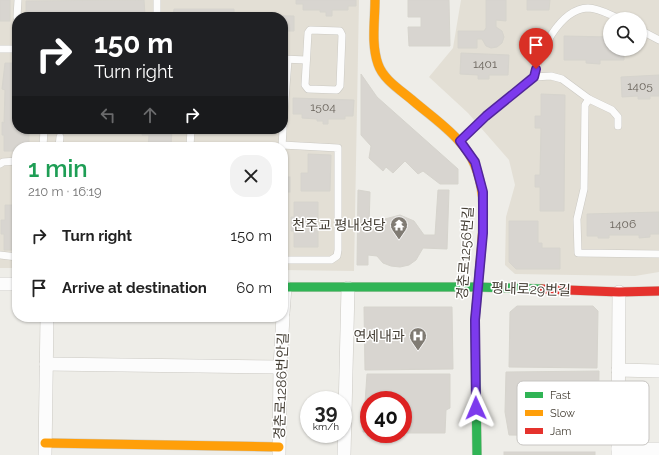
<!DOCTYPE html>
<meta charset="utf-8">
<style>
:root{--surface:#fff;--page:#f2f2f2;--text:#222;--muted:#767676}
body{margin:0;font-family:Raleway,"Noto Sans KR",sans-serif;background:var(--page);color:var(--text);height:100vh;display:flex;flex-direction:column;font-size:15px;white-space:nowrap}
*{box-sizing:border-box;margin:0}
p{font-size:13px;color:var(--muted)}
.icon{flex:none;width:22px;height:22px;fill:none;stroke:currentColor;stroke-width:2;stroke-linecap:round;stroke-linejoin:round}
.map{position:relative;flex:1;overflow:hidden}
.side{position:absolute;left:12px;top:142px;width:276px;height:180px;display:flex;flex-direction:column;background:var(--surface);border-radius:16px;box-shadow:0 1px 3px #0004}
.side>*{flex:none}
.top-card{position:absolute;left:12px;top:12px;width:276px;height:122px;border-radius:16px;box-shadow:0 1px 3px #0004;background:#202124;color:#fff;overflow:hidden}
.buttons{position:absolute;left:603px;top:12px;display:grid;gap:8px}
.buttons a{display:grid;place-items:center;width:44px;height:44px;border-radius:50%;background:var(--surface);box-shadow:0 1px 3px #0004;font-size:20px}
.speed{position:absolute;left:300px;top:391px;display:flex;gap:8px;font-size:20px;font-weight:700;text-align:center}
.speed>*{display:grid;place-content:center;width:52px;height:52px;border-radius:50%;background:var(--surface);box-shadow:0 1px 3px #0004;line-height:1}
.speed small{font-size:10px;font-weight:400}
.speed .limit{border:6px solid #d22;background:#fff;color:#111}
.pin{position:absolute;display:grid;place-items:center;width:34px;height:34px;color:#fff;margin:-41px -17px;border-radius:50% 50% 50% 0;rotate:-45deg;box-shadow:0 0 4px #0007}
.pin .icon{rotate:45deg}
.me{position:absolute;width:44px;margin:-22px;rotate:359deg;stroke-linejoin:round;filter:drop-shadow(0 0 3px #0008)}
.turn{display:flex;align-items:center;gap:14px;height:84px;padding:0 16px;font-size:18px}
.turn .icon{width:52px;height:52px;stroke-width:2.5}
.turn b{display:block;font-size:28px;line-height:34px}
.lanes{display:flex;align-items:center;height:38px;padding:0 16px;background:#0003;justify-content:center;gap:20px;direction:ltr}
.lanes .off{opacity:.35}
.round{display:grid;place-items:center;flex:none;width:42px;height:42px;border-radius:16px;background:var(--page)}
.headline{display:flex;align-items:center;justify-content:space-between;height:68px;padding:0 16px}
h1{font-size:24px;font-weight:600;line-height:30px;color:#1e9e55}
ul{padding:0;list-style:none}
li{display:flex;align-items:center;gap:12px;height:52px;padding:0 16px}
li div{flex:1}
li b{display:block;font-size:15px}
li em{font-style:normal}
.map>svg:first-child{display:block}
</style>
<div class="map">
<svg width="659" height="455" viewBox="0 0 659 455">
<rect width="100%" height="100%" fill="#eeede8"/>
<g fill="#e3dfd5" fill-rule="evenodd">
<path d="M0 0H359L354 271 283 270V147H17V268H0ZM17 17H283V129H17Z"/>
<path d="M461 0H659V272L635 276 515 274 505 265 506 217 515 185 509 160 468 113 429 77 453 48ZM610 19H640V49H610Z"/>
</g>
<g fill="#d8d5d0" stroke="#d6d4cd">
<rect x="0" y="0" width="10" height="21"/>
<polygon points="144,0 145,15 137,15 137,17 26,16 26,1"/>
<polygon points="296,0 356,0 356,6 348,6 348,10 332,10 332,16 326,16 326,12 320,12 320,10 303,10 303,4 296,4"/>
<polygon points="408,0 449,0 450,46 409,46 408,27 421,27 421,17 408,17"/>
<polygon points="486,0 506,0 506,21 496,20 496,27 502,31 504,37 502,43 497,47 491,48 486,46 482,39 477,39 477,48 458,48 458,31 484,31 486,28"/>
<polygon points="527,0 550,0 549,10 527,10"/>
<polygon points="174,9 234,9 234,15 294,16 294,31 285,31 285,36 283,36 283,17 173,17"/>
<polygon points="564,36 610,37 610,49 624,49 624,60 600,60 600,64 586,63 586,60 564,60"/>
<polygon points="461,53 509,55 508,75 489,75 489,79 478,79 478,75 460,74"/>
<polygon points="5,63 17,63 17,129 29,129 29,147 17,147 17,151 4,151 4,135 2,135 2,122 4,123 5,90 2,89"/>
<polygon points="361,74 377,97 458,169 458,184 440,184 423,171 418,174 405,161 393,173 386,167 383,171 369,158 371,146 361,135"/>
<polygon points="659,75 659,96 650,96 650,99 638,99 638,96 622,97 621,77"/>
<polygon points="541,94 565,95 564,211 540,211 540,187 535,187 535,175 540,175 541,128 535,128 535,116 541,116"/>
<polygon points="293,98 354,100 353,116 345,116 345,119 328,119 328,124 323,124 323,121 317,121 317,119 302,118 302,114 293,114"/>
<polygon points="142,129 172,129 171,147 148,147 149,135 142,135"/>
<polygon points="308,154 331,155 330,191 301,191 301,173 308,173"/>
<rect x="283" y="177" width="7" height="15"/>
<polygon points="358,190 370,192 369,227 374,230 385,219 400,215 414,221 424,235 435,235 438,190 449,190 447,249 423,248 416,260 409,265 400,267 391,266 383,263 377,256 368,255 368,265 357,265"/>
<polygon points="294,202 318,202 318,247 294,247 294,231 291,231 291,217 294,217"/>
<polygon points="5,205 17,205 17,250 4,250 4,234 1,234 1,220 5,220"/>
<polygon points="659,212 659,234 650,234 650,237 639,238 639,235 609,235 609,238 598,238 598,236 587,236 587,214"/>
<polygon points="509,221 538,221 538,243 542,243 542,248 560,248 560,269 516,269 509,262"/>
<polygon points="517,306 593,306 598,311 597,368 509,367 510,312"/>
<polygon points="364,307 452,307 453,369 365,370"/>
<polygon points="599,371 598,436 509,435 505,412 506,372"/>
<polygon points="367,374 450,374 450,408 446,410 445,433 403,433 403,400 369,400 369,432 363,432"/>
<rect x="504" y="452" width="91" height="3"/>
</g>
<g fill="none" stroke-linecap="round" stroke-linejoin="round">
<g stroke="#cbc9c3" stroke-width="8">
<g id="lane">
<polyline points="157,0 157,17"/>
<polyline points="17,17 18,0"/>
<polygon points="310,30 340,31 342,35 340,86 337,90 308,89 305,85 308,33"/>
<polyline points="640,30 659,40"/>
<polyline points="0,49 17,49"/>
<polyline points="17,49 17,30"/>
<polyline points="283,59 306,60"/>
<polyline points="534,77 551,76 562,79 589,99 612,110 618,117 618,126"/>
<polyline points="589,99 585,105 584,189 577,219 578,253 659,254"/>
<polyline points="283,127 288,60"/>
<path d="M460 141 487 116 534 77C539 53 559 9 588 8 599 8 610 15 620 19"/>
<polyline points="282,145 338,148 338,250 337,256 331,260 283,260"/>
<polyline points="43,147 44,129"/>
<polyline points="59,147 60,137"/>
<polyline points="190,147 191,129"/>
<polyline points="282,147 283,129"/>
<polyline points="0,164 3,162 17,161"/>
<polyline points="0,255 17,257"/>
</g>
</g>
<g stroke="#cbc9c3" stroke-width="14">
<g id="street">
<polyline points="0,284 17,284"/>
<polyline points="283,313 285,287"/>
<polyline points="46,364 280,367"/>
<polyline points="618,370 659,371"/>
<polyline points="618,449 659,449"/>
<polyline points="45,455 47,317"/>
<polyline points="279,455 280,367 283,317"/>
<polyline points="344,455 348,288"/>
<polyline points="618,455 619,292"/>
</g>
</g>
<g stroke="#cecabe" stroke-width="10">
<g id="fast">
<polyline points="283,287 477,287 542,289"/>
<polyline points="477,455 475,320 480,263"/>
</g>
</g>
<g stroke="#cecabe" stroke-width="10">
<g id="slow">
<path d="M375 0C375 21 371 44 378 64 383 79 399 89 411 99 427 113 445 125 459 141 490 173 484 222 480 263"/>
<polyline points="45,443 279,447"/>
</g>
</g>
<g stroke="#cecabe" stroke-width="10">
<polyline id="jam" points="542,289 619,292 659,291"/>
</g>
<use href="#lane" stroke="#fcfcfc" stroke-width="7"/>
<use href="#street" stroke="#fcfcfc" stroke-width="13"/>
<use href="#fast" stroke="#30b455" stroke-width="9"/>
<use href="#slow" stroke="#ff9f0a" stroke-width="9"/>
<use href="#jam" stroke="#e5322d" stroke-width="9"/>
</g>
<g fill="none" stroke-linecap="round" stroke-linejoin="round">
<g stroke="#51269a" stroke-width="10">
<polyline id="route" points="476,408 475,320 483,233 483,192 475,162 460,141 486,116 534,77 536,69"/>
</g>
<use href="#route" stroke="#7c3aed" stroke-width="7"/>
</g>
<defs>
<g id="temple-pin" transform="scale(0.9)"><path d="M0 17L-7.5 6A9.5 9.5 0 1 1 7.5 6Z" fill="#807b73" stroke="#fff"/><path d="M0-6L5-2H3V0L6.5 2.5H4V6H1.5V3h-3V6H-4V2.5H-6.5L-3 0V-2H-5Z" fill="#fff"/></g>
<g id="hospital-pin" transform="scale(0.9)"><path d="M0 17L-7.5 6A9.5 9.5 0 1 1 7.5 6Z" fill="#807b73" stroke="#fff"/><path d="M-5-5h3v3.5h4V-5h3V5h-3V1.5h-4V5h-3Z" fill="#fff"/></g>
</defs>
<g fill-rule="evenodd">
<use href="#temple-pin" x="399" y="225"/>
<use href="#hospital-pin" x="418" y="336"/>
</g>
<g text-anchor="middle" stroke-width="3" stroke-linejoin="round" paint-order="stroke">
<g font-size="12" fill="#6a645c">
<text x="485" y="68">1401</text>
<text x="640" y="90">1405</text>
<text x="323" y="111">1504</text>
<text x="623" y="228">1406</text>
</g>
<g font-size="14" fill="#443e34" stroke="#fff" text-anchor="end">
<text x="386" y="230">천주교 평내성당</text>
<text x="405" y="341">연세내과</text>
</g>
<g font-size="14" fill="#443e34" stroke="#fff">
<text transform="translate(465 253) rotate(-86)" y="5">경춘로1256번길</text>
<text transform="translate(531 289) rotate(2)" y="5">평내로29번길</text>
<text transform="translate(281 386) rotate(-88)" y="5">경춘로1286번안길</text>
</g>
</g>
<rect x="517" y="381" width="132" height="64" rx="6" fill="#fff" stroke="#c7c5c2" stroke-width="1"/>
<rect x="525" y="392" width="18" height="6" fill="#30b455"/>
<rect x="525" y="410" width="18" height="6" fill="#ff9f0a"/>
<rect x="525" y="428" width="18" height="6" fill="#e5322d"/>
<g font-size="11" fill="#443e34">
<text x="550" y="399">Fast</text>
<text x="550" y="417">Slow</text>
<text x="550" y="435">Jam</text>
</g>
</svg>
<div class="buttons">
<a><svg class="icon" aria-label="search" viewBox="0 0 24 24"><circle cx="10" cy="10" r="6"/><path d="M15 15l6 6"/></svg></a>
</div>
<div class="speed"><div>39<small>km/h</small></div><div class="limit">40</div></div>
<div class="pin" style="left:536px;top:69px;background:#d93025"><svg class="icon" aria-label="arrive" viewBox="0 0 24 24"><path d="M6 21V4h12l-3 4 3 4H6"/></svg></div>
<svg class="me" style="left:476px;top:408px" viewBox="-20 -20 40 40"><path d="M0-17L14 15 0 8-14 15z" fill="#7c3aed" stroke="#fff" stroke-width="4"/></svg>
<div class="top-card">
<div class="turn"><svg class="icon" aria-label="right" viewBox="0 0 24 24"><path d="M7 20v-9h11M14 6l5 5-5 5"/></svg><div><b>150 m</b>Turn right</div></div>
<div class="lanes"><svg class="icon off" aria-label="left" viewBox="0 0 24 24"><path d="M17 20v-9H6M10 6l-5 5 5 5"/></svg><svg class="icon off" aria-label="ahead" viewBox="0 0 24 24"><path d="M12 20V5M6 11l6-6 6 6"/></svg><svg class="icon" aria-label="right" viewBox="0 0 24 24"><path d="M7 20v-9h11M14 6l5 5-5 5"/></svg></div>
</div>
<section class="side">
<div class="headline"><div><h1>1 min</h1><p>210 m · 16:19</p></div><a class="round"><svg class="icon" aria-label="close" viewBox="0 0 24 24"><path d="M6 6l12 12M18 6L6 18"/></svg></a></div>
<ul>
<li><svg class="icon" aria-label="right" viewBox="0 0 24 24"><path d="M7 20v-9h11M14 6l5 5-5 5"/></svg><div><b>Turn right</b></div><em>150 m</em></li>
<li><svg class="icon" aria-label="arrive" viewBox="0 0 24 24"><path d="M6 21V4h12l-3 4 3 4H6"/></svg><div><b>Arrive at destination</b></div><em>60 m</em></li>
</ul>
</section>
</div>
